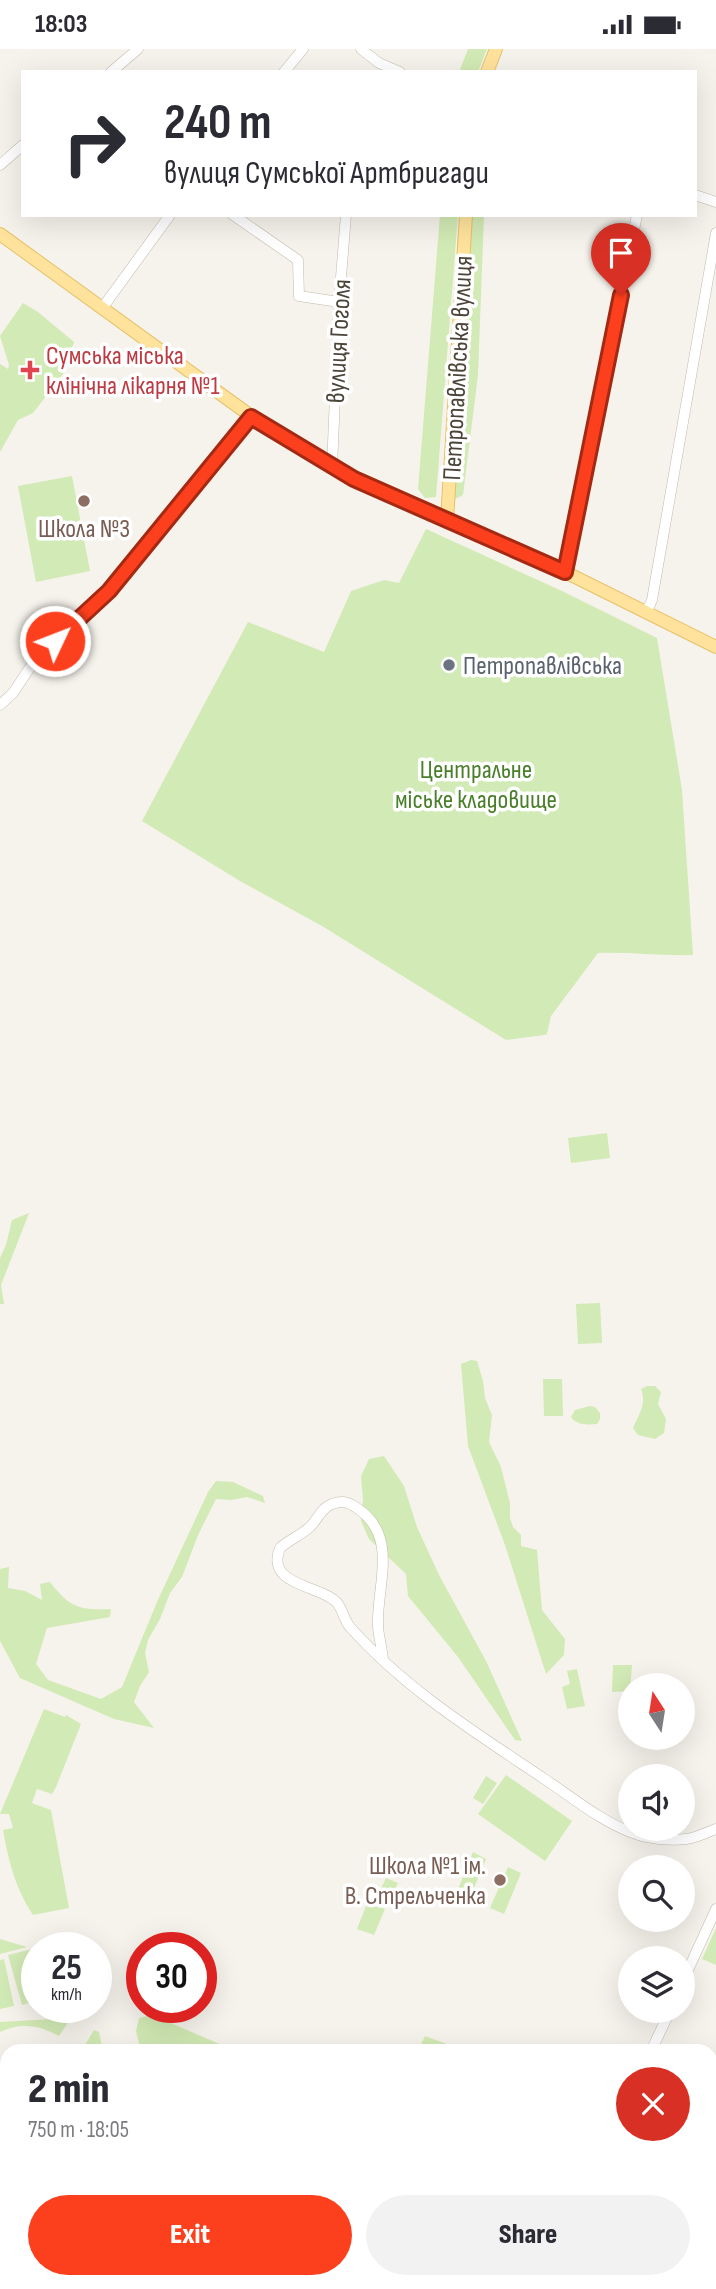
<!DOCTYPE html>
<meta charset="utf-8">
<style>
:root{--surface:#fff;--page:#f2f2f3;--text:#2b2b33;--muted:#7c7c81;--accent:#fc3f1d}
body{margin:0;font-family:"Sofia Sans Condensed",sans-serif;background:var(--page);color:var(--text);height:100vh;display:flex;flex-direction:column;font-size:26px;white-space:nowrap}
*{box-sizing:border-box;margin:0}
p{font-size:23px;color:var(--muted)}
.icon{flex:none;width:38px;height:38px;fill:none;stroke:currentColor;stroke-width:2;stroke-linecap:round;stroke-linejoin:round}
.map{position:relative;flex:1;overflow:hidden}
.side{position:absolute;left:0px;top:1995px;width:718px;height:245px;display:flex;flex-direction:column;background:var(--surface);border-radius:21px 21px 0 0;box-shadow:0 7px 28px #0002}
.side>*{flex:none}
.banner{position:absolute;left:21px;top:21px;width:676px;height:147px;border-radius:0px;box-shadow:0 7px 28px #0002;background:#fff;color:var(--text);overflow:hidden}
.needle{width:46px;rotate:348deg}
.tools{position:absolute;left:618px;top:1624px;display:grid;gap:14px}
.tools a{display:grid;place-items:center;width:77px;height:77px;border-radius:50%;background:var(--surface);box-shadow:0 7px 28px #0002;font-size:35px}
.speed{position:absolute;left:21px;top:1883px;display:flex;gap:14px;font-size:35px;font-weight:700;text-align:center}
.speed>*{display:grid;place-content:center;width:91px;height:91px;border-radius:50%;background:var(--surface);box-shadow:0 7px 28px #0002;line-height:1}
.speed small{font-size:18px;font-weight:400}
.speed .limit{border:10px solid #d22;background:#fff;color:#111}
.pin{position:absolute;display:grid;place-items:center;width:60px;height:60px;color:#fff;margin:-72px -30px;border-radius:50% 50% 50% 0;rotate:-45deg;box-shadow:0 0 7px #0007}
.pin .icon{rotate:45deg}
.me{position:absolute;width:77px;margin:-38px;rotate:47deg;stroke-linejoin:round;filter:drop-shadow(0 0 5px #0008)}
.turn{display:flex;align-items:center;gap:24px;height:147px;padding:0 28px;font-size:32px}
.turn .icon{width:91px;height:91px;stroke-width:2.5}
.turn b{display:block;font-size:49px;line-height:60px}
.round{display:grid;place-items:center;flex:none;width:74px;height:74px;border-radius:37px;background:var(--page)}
.summary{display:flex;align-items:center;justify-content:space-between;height:119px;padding:0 28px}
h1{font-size:42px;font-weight:800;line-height:52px}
.primary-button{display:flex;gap:14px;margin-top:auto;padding:14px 28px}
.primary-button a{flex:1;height:80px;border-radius:42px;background:var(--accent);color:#fff;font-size:28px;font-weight:800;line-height:80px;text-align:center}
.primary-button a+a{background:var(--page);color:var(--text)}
.status{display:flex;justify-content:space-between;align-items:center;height:49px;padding:0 35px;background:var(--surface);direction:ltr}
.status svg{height:19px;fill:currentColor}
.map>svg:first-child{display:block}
</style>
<div class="status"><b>18:03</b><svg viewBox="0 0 49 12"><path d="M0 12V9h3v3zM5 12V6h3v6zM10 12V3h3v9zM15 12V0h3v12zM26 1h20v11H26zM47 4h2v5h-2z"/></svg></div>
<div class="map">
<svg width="716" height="2240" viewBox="0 0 716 2240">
<rect width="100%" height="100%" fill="#f6f3ec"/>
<g fill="#d2eab5">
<polygon points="468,0 487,0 478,23 459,23"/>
<polygon points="440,166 458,166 436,448 425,449 418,440"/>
<polygon points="471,166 484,166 478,326 463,446 455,450 451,447"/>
<polygon points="23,254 38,263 74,293 63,325 33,364 18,371 0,403 0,315 8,320 9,316 0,287"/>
<polygon points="72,427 90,522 36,533 18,437"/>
<path d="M426 480 562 542 657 589 682 741 693 906C661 907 630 903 598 904L551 967 547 985 544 986 506 991 322 877 240 832 142 772 248 573 324 603 351 542 384 531 399 534Z"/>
<polygon points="607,1084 610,1109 571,1114 568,1089"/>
<polygon points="29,1164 1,1236 4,1255 0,1255 0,1209 6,1196 12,1171"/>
<polygon points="600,1254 602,1294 578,1295 576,1255"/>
<polygon points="471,1311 477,1312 483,1332 485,1349 492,1366 489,1393 501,1418 510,1454 510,1469 513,1478 521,1486 521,1497 537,1501 542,1561 565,1590 564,1606 546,1625 505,1496 468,1397 461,1315"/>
<polygon points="543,1330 562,1330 563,1367 544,1367"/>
<path d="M647 1337H655L661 1343 658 1355 666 1370 664 1384 655 1390 638 1386 633 1379C639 1365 647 1355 641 1340Z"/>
<path d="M590 1357 595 1358 600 1364V1370L597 1375C588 1376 576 1376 571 1368L575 1361Z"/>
<polygon points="384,1407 404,1437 417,1478 439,1526 486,1612 522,1692 515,1691 458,1608 408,1547 406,1525 369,1490 361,1472 363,1451 361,1427 369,1410"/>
<path d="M216 1432 233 1433 263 1447 265 1454 247 1448 231 1451 216 1450 198 1486 182 1528 170 1544 160 1570 148 1591 145 1604 149 1623 140 1637 134 1653 154 1679 114 1670 20 1629 0 1592V1520L9 1518 8 1539 25 1542 42 1551 40 1535 50 1533C70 1559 79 1561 111 1560L110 1568 47 1579 36 1615 48 1631 101 1650 122 1638 157 1553 208 1443Z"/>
<polygon points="613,1616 632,1616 630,1642 612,1643"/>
<polygon points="577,1620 585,1657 567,1660 562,1638 570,1635 567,1622"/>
<path d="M44 1660 65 1668 66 1666 81 1675 56 1738 52 1745 37 1740 32 1754 51 1761 69 1859 33 1866C15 1838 9 1814 3 1781L13 1779 9 1765H0Z"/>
<polygon points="506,1726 572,1772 545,1812 478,1765"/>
<polygon points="486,1727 497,1734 483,1755 473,1749"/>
<polygon points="473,1803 486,1810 469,1851 456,1845"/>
<polygon points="508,1818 521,1824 504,1865 490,1859"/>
<polygon points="386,1829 398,1834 388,1858 375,1852"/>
<polygon points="368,1852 385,1860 374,1886 357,1880"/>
<polygon points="716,1879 716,1916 702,1910"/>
<polygon points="0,1890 27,1898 0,1905"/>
<polygon points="32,1900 37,1914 37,1952 22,1956 8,1906"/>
<polygon points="4,1910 14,1957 0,1960 0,1911"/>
<polygon points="152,1966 236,2002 141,2002 136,1982 139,1969"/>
<path d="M71 1969 59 1987C39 1976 21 1973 0 1983V1973Z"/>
<polygon points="94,1981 99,1983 102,1997 82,2001"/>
<polygon points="425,1987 466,2002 418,2002"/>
<polygon points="7,2023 7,2141 0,2106 0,2024"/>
<polygon points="118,2233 283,2233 279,2240 115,2240"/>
<polygon points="451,2233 501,2233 498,2240 454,2240"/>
</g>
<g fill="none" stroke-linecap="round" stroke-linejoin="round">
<g stroke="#c2bbae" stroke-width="11">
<g id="minor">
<polyline points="361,0 379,14 400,23"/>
<polyline points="111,23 138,0"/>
<polyline points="284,23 303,0"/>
<polyline points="0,116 23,96"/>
<polyline points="695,146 716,153"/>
<polyline points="233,166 298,211 299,247 339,253"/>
<polyline points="103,258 170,166"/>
<polyline points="332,418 339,253 346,166"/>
<polyline points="565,523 637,166"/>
<polyline points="647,562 652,551 716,184"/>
<polyline points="0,656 13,644 35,611 109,542 251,367"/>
<path d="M383 1610C382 1600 379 1589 378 1578 376 1537 400 1488 357 1459 348 1453 342 1451 332 1455 321 1459 318 1470 310 1478 301 1486 289 1491 280 1499 264 1538 324 1536 338 1555 343 1562 344 1571 350 1578 404 1639 476 1684 543 1729 572 1748 600 1772 633 1784 647 1790 671 1792 686 1790 696 1789 707 1783 716 1780"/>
<polyline points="682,1934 716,1860"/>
<polyline points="651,2002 670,1962"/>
</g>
</g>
<g stroke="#e6c16a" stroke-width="14">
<g id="major">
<polyline points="487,23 496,0"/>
<polyline points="0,185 251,367 332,418 565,523 716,598"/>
<polyline points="447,471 466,166"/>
</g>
</g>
<use href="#minor" stroke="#fff" stroke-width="10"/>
<use href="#major" stroke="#ffe39c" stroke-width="12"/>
</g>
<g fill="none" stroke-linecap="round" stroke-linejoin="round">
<g stroke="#a42913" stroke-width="18">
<polyline id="route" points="55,592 109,542 251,368 354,430 565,523 621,246"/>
</g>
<use href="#route" stroke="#fc3f1d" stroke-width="12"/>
</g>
<path fill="#e0444e" stroke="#fff" stroke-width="2.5" d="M26.5 310.5h7v7h7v7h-7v7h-7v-7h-7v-7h7z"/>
<g fill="#8d6e63" stroke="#fff" stroke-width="2.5">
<circle cx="84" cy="452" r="7"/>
<circle cx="500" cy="1831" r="7"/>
</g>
<circle fill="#6b7280" stroke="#fff" stroke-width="2.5" cx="449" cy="616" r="7"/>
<g text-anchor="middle" stroke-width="7" stroke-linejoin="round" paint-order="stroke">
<g font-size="26" fill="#4b4439" stroke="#fff">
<text transform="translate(338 292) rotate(-87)" y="9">вулиця Гоголя</text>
<text transform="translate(457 319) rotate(-87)" y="9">Петропавлівська вулиця</text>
</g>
<g font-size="26" fill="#be3a42" stroke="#fff" text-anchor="start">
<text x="46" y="315">Сумська міська<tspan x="46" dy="30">клінічна лікарня №1</tspan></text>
</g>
<g font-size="26" fill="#785e54" stroke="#fff">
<text x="84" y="488">Школа №3</text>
<text x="486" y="1825" text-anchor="end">Школа №1 ім.<tspan x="486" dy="30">В. Стрельченка</tspan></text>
</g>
<g font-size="26" fill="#5b616d" stroke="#fff" text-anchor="start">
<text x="463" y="625">Петропавлівська</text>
</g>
<g font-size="26" fill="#4a7f2a" stroke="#fff">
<text x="476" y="729">Центральне<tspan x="476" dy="30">міське кладовище</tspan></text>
</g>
</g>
</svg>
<div class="tools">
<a><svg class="needle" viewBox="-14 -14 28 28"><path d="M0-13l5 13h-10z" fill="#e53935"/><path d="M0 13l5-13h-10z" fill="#7c7c81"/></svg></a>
<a><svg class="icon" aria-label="sound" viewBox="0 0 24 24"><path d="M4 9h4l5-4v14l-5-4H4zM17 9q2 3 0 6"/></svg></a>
<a><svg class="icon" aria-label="search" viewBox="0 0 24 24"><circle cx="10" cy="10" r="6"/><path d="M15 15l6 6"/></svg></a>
<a><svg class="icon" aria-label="layers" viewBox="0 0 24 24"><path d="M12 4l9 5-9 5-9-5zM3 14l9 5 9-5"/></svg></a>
</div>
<div class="speed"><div>25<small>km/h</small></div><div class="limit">30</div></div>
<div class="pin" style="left:621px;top:246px;background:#d93025"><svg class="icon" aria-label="arrive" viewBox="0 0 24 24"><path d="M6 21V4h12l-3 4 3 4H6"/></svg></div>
<svg class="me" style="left:55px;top:592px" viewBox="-20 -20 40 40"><circle r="17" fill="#fc3f1d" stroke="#fff" stroke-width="3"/><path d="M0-11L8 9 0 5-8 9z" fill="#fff"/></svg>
<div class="banner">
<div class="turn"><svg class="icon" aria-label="right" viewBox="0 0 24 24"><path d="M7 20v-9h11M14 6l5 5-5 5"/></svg><div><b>240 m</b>вулиця Сумської Артбригади</div></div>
</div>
<section class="side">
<div class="summary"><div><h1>2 min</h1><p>750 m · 18:05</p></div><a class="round" style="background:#d93025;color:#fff"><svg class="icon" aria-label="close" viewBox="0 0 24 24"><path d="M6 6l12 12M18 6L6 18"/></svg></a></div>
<div class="primary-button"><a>Exit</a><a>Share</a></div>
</section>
</div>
